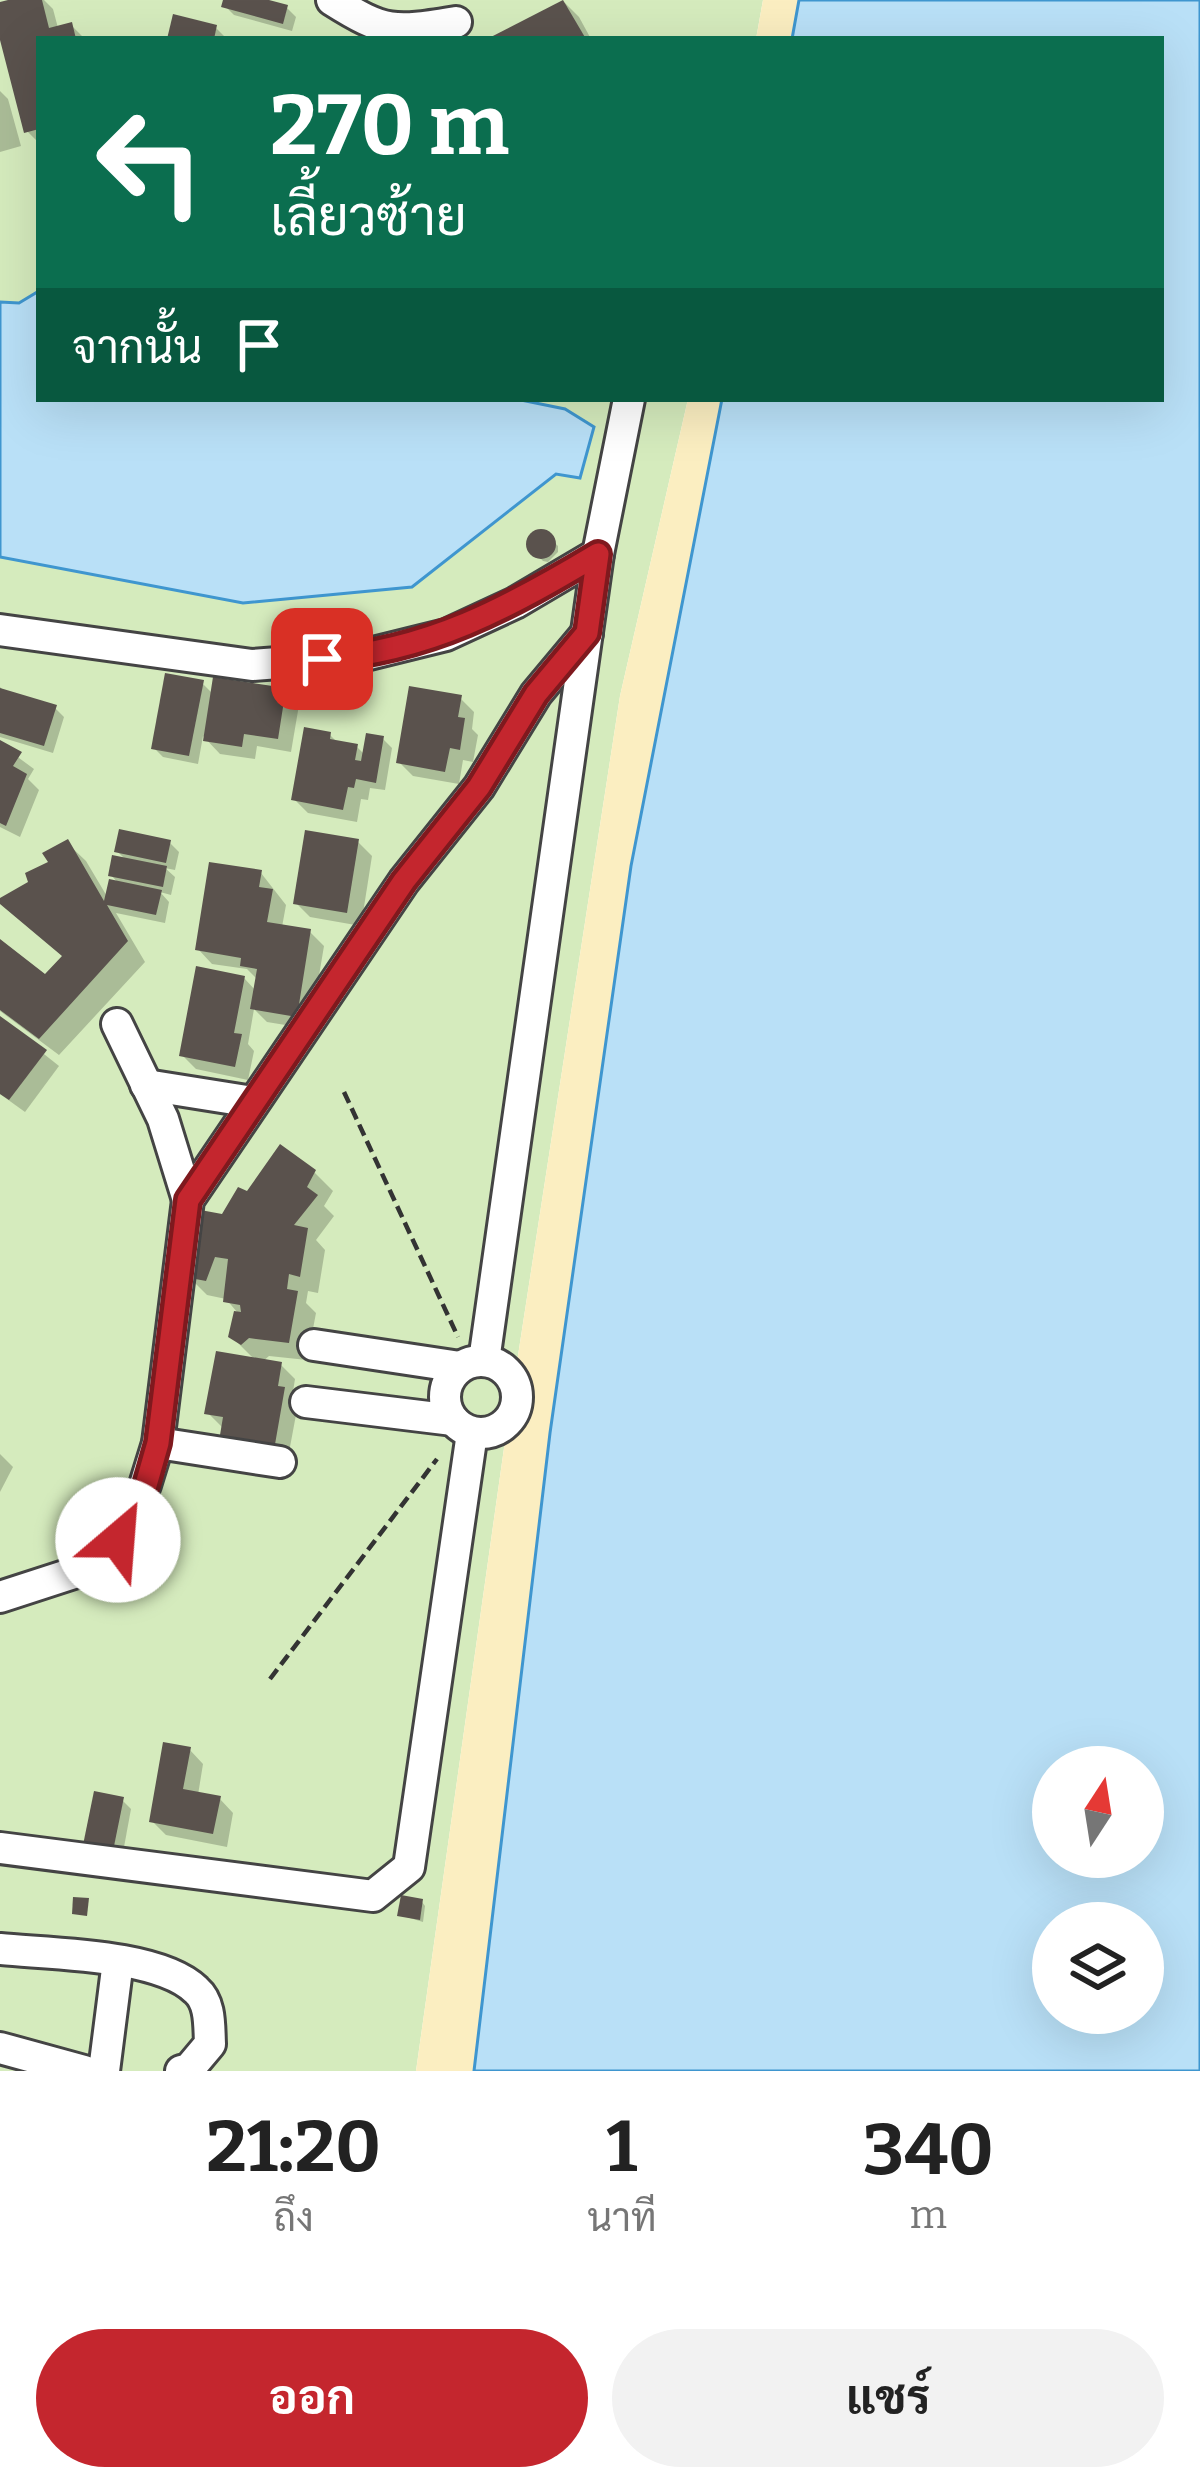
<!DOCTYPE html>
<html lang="th">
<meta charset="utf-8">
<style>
:root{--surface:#fff;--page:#f2f2f2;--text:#222;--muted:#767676;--accent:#c4262e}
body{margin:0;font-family:Bitter,Sarabun,serif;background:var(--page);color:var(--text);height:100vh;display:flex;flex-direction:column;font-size:45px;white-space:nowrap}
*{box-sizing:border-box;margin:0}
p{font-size:39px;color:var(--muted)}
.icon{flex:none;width:66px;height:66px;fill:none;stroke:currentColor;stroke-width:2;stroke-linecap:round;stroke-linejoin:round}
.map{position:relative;height:2071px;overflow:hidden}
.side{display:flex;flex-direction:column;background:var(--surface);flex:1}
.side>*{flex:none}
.banner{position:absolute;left:36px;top:36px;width:1128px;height:366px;border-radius:0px;box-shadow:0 12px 48px #0002;background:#0b6e4f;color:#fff;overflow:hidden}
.needle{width:78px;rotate:12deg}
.buttons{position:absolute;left:1032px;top:1746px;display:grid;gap:24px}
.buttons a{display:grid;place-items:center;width:132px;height:132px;border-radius:50%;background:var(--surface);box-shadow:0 12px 48px #0002;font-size:60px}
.pin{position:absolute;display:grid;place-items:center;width:102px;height:102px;color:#fff;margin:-51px;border-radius:24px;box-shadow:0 6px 18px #0006}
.me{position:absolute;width:132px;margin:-66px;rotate:27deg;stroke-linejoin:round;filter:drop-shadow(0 0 9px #0008)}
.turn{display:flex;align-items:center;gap:42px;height:252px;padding:0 36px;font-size:54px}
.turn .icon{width:156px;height:156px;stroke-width:2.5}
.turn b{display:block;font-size:84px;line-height:102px}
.then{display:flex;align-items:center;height:114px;padding:0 36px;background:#0003;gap:24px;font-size:45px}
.eta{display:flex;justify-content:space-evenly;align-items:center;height:204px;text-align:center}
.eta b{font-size:72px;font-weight:700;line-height:84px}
.primary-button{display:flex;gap:24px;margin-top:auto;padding:24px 36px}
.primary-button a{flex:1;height:138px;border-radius:72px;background:var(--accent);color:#fff;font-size:48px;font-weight:700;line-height:138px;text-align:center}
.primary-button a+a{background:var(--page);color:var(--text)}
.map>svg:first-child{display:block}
</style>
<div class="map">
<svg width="1200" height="2071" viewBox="0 0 1200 2071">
<rect width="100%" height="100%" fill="#fffdf5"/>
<path fill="#d5ebbd" d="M0 0H763L756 39H39V399H688L620 696 517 1362C530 1394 531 1415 505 1441L416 2071H0Z"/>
<g fill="#fbeec1">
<polygon points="763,0 799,0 792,39 756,39"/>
<path d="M688 399H722L631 866 550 1433 474 2071H416L505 1441C531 1415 530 1394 517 1362L620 696Z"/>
</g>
<g fill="#b9e0f7" stroke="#3f96cf" stroke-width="3" fill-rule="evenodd">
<path d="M799 0H1200V2071H474L550 1433 631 866 722 399H1161V39H792ZM1053 1767H1143V1857H1053ZM1053 1923H1143V2013H1053Z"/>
<polygon points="39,291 39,399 516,399 565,409 594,427 580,478 556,474 412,587 243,603 0,557 0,302 19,303"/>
</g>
<g fill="#0003">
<polygon points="20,0 44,0 53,9 58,28 71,25 85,39 39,39 39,143 27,131 0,29 0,5"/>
<polygon points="226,0 258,0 287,8 296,17 292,31 234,15 225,6"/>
<polygon points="565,3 579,17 591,39 494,39"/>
<polygon points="216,28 227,39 170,39"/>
<polygon points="0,91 8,99 21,146 0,152"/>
<polygon points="542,532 558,546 558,552 548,562 543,561 529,546 536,533"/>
<polygon points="202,683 213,694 285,691 299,705 291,752 257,746 255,759 220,754 203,736 198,764 163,757 154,748"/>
<polygon points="0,687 6,693 55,708 64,717 53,753 0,737"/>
<polygon points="460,698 474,712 472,729 478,735 473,762 463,760 459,784 413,776 399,762"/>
<polygon points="330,735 338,743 357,747 365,755 383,739 392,748 385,790 370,788 368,800 361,799 357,822 308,813 294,799"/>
<polygon points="0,744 34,769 28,779 39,790 20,837 0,827"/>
<polygon points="358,842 372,856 361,926 310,917 296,903"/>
<polygon points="67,843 86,861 108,898 120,885 111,875 127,861 117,851 170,843 179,852 175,870 165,868 175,877 171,895 160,892 169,902 165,923 116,913 145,962 59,1055 0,1011 0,942 46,978 65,958 32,883"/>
<polygon points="261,873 286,905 282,927 310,932 324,946 310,1029 267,1022 254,1009 248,1044 254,1051 248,1080 196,1069 182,1055 244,978 256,991 258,980 247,969 212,964 198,949"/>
<polygon points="0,1019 59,1066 25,1112 0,1094"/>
<polygon points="314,1172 333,1191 324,1206 334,1216 316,1240 325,1250 318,1293 308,1291 306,1303 316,1313 307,1360 269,1356 262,1362 281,1365 295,1379 292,1398 298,1404 287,1463 222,1427 208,1413 256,1361 231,1336 237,1312 226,1299 207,1295 188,1276 223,1217 248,1195"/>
<polygon points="0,1454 13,1467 0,1492"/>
<polygon points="189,1749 203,1764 198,1795 219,1798 233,1813 227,1847 166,1835 152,1821"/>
<polygon points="122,1800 131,1809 122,1858 95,1853"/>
<polygon points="422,1902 425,1906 423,1922 400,1915"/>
</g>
<g fill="#5a524d">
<polygon points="8,0 42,0 49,28 72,22 76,39 39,39 39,129 24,133 0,40 0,2"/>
<polygon points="223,0 269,0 288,5 283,24 221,7"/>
<polygon points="563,0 586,39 487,39"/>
<polygon points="173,14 217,25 214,39 167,39"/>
<circle cx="541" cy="544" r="15"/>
<polygon points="165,673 204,680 189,756 151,749"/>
<polygon points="213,677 286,688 278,739 244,734 242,747 203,741"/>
<polygon points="409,686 462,695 458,717 465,718 460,750 450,748 445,772 396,763"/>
<polygon points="0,688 57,705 44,746 0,733"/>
<polygon points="304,727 331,732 330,739 358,744 355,760 361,761 366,733 384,736 376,783 356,779 354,788 348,787 343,810 291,800"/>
<polygon points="0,740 22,752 13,766 27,774 6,826 0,823"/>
<polygon points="119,829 171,840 166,863 114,852"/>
<polygon points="305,830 359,839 347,913 293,904"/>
<polygon points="68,839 104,901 109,879 162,890 156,915 107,905 128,941 39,1039 0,1010 0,939 45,974 62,956 0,904 0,898 28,882 25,873 48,862 42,853"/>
<polygon points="112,855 167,866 163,887 108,876"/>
<polygon points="209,862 262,870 259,887 273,889 267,922 311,929 297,1017 250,1009 257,969 240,966 241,958 195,950"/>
<polygon points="196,966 245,976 234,1033 242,1034 235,1067 179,1056"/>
<polygon points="0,1016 47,1050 9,1100 0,1094"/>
<polygon points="280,1144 316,1170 307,1187 318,1195 294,1225 308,1228 300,1277 289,1274 287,1289 298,1291 289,1343 249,1338 241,1345 228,1337 234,1311 241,1312 240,1305 223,1302 228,1259 215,1257 206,1281 185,1277 195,1209 222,1214 238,1187 247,1191"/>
<polygon points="216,1351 282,1362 278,1386 285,1387 274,1450 219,1441 223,1417 204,1414"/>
<polygon points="163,1742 191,1747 183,1789 221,1796 213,1834 149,1822"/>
<polygon points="94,1791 124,1797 113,1851 83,1845"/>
<polygon points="401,1895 423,1899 420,1920 397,1916"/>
<polygon points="73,1897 89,1898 87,1916 72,1914"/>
</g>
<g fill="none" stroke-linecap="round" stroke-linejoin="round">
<g stroke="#444" stroke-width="36">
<g id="minor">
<path d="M332 0C386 34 394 32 456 22"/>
<polyline points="0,630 252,665 357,657 446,635 515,603 598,554"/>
<polyline points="117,1024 163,1119 188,1200"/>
<polyline points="146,1085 253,1102"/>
<polyline points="314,1345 460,1367"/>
<circle cx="481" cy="1397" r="36"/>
<polyline points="484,1361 598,554 629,399"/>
<polyline points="306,1402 453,1420"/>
<polyline points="158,1443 280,1462"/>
<polyline points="0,1597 80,1571 118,1540 145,1485 158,1443 188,1200 404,881 479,787 536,694 587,633"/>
<polyline points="0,1848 373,1896 409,1867 472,1433"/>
<path d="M0 1949C51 1954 159 1954 196 1990 211 2003 209 2026 210 2044L189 2069 181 2071"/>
<polyline points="0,2048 84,2071"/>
<polyline points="104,2071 118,1961"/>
</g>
</g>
<g stroke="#333" stroke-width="4.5" stroke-dasharray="12 6" stroke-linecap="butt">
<polyline points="344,1092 458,1337"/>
<polyline points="270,1679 437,1459"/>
</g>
<use href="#minor" stroke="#fff" stroke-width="30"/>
</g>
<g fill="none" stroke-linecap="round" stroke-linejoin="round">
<g stroke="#7f191e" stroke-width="30">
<path id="route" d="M118 1540 146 1485 158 1443 188 1200 404 881 479 787 536 694 587 633 598 554C508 608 429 651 322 659"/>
</g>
<use href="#route" stroke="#c4262e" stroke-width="21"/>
</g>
</svg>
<div class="buttons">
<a><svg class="needle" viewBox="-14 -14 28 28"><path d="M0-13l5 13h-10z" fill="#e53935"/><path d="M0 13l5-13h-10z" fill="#767676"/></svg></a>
<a><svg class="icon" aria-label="layers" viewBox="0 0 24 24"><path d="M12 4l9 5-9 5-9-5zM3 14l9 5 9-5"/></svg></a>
</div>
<div class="pin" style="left:322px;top:659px;background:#d93025"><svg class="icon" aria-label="arrive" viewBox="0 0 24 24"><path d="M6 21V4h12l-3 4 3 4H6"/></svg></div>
<svg class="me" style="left:118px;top:1540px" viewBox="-20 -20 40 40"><circle r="19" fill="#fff"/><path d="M0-13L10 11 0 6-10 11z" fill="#c4262e"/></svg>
<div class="banner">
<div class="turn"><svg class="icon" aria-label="left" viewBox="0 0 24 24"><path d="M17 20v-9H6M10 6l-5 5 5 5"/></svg><div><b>270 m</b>เลี้ยวซ้าย</div></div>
<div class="then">จากนั้น<svg class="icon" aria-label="arrive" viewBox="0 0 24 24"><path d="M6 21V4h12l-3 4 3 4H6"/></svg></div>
</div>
</div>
<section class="side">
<div class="eta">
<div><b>21:20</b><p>ถึง</p></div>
<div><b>1</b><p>นาที</p></div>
<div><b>340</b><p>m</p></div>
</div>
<div class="primary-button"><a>ออก</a><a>แชร์</a></div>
</section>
